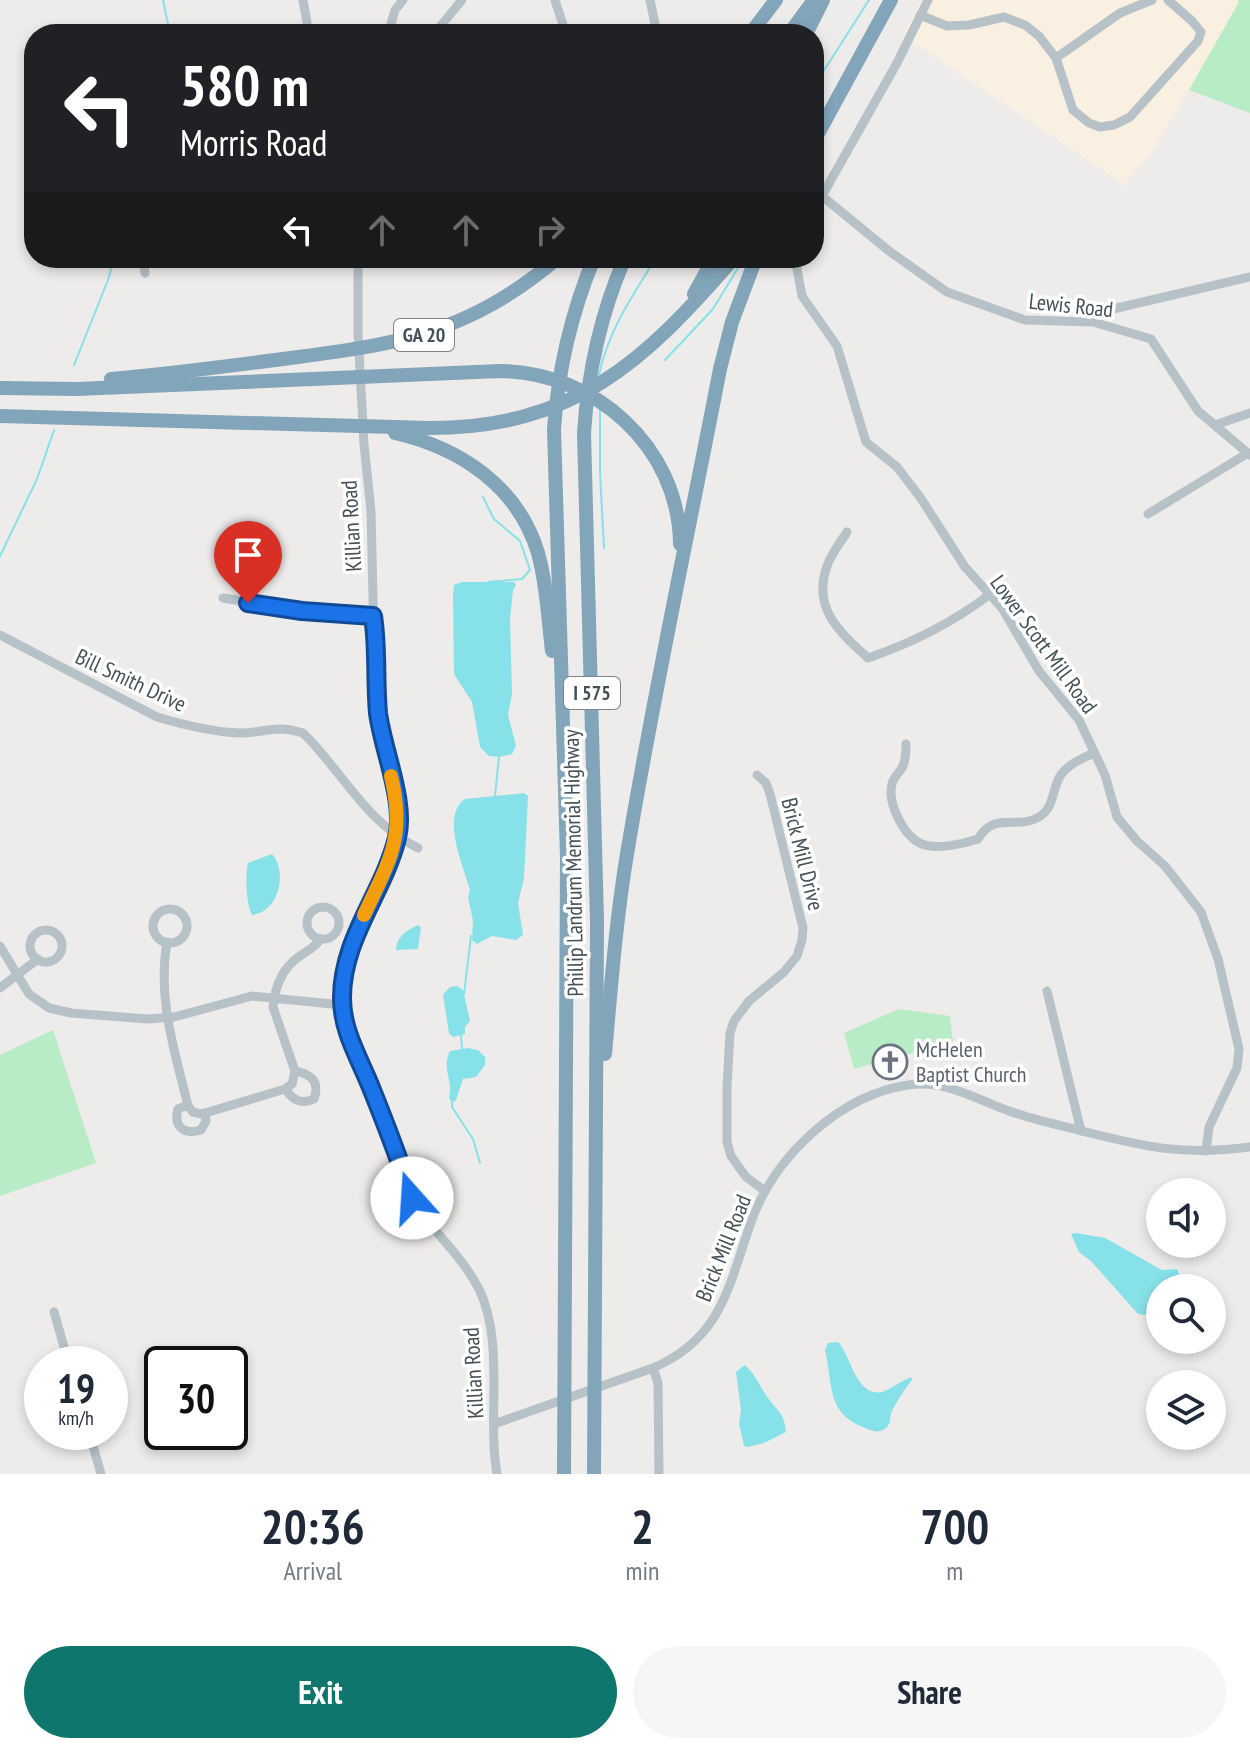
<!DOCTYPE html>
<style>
:root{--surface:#fff;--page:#f6f6f7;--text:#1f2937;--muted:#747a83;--accent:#0f766e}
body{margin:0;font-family:"PT Sans Narrow",sans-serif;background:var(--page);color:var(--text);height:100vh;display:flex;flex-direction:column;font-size:30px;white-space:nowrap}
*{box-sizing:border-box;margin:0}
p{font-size:26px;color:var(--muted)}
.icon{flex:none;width:44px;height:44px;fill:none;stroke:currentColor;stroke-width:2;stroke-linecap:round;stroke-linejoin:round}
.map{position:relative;height:1474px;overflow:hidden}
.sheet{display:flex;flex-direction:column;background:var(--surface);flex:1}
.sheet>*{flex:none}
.hud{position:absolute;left:24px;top:24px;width:800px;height:244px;border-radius:32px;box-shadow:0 4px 12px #0003;background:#202124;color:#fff;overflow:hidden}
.fabs{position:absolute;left:1146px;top:1178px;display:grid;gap:16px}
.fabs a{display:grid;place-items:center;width:80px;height:80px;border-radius:50%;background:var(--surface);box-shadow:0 4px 12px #0003;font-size:40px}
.speed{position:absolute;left:24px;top:1346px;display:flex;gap:16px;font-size:40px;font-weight:700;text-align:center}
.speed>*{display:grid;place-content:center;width:104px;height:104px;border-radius:50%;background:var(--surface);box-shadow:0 4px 12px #0003;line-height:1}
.speed small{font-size:20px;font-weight:400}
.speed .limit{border:4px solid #111;border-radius:12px;background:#fff;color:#111}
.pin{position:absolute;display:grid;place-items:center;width:68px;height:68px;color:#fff;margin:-82px -34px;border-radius:50% 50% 50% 0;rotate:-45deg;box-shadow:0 0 8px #0007}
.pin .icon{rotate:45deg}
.me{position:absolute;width:88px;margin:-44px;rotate:341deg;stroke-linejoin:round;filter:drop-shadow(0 0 6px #0008)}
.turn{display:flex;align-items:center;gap:28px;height:168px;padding:0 24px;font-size:36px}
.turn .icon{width:104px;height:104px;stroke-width:2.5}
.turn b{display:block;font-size:56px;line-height:68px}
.lanes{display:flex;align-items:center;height:76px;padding:0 24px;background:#0003;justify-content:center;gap:40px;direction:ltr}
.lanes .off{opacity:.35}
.eta{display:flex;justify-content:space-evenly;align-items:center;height:136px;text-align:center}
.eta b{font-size:48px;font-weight:700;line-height:56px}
.action{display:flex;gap:16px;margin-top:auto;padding:16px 24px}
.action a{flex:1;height:92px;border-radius:48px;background:var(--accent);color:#fff;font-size:32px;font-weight:700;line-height:92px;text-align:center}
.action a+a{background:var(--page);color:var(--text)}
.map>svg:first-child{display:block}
</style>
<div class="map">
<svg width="1250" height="1474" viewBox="0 0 1250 1474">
<rect width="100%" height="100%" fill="#eeebeb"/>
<polygon fill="#faf0e2" points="921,0 1237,0 1239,2 1155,148 1124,185 903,35"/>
<g fill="#b8ecc6">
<polygon points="1237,0 1250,0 1250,113 1189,90 1239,2"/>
<polygon points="899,1009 950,1016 953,1042 905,1055 902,1049 876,1052 878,1062 854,1069 844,1033"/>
<polygon points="53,1030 96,1163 0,1196 0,1055"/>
</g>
<g fill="#86e1e9">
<polygon points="462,582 514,582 516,585 513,590 510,619 512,694 508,715 516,746 512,754 499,757 489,756 480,747 472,702 454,674 453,594 454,585"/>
<path d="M524 793 528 796 524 878 518 903 523 935 516 940 492 936 477 944 472 940 473 921 468 897 470 890C464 867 440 816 465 799Z"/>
<path d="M272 854C288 872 279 912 252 915 246 903 245 876 248 863Z"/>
<path d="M418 925 421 927 418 949 396 950C396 937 407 930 418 925Z"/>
<polygon points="457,986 463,990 470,1021 465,1027 465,1034 453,1037 449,1033 443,995 450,987"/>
<path d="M468 1048 478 1050 485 1057V1065L476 1077 463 1079 456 1100 452 1103 449 1098C454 1080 441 1070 450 1051Z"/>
<path d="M1076 1233 1105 1238 1162 1270 1177 1269C1185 1284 1173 1288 1160 1288 1160 1302 1158 1307 1146 1315L1138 1314 1091 1261 1079 1252 1071 1234Z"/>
<path d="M838 1342C850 1353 856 1398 882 1392 891 1389 901 1381 911 1377L912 1380C908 1384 894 1406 892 1411 889 1417 892 1422 886 1428 878 1434 872 1431 863 1427 826 1413 833 1383 825 1350L828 1343Z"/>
<path d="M745 1365C753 1372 758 1382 764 1392 773 1408 785 1411 786 1432L764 1443 748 1447 744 1446 739 1424 741 1410 736 1372Z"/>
</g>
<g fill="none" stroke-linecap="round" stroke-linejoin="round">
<g stroke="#86e1e9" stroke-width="2">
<polyline points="163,0 168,24 165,34"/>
<polyline points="814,86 869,0"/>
<polyline points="665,360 713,309 744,258"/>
<polyline points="74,365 108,280 114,258"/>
<path d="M599 375C608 331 633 295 656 258"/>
<polyline points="600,409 600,472 604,548"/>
<polyline points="483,497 494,519 520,541 530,570 522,579 488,582"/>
<polyline points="0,556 37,479 54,430"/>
<polyline points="495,796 499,757"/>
<polyline points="464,994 471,936"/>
<polyline points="461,1035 462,1049"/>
<polyline points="452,1103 452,1107 473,1139 480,1163"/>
</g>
<g stroke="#b6c2c8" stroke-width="9">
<polyline points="303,0 309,34"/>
<polyline points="555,0 566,34"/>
<polyline points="650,0 655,24 653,34"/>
<polyline points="920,15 947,26 969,25 1004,17 1025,25 1039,36 1056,58 1073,110 1089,123 1100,127 1114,125 1130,117 1198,41 1201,32 1192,21 1168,0"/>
<polyline points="388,34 395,10 403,0"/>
<polyline points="434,34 462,0"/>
<polyline points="1056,58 1120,13 1152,0"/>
<polyline points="822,196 889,251 947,292 1025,320 1093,322 1151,339 1198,411 1250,455"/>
<polyline points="814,210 897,63 928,0"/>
<polyline points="143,258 145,273"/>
<path d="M358 258V333L364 444 371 511 375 683 379 717 398 817 397 838 382 877 351 943 344 973 342 1000 353 1052 370 1086 412 1198 418 1210C438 1235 464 1260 479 1289 505 1343 487 1416 497 1474"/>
<polyline points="795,258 802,296 837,346 866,442 897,467 920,497 965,567 1002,608 1039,671 1079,720 1105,775 1117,817 1137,841 1165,866 1201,912 1218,959 1239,1049 1237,1068 1209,1127 1206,1151"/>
<polyline points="1081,319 1113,309 1250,277"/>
<polyline points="1215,425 1250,413"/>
<polyline points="1148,514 1248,453"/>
<path d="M847 532C840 543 831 554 827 566 812 608 839 632 868 658 912 643 952 623 989 595"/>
<polyline points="223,598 302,611 373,616"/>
<path d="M0 635 157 717C184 725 212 732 240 733 266 733 274 724 303 733 343 772 365 822 418 848"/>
<path d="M906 744C906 752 906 761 902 768 898 774 893 778 892 784 887 803 904 837 922 844 937 850 963 844 978 839 994 811 1017 830 1039 817 1054 808 1052 791 1059 778 1066 765 1081 759 1094 753"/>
<polyline points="757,775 766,783 770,794 803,928 802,940 797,956 784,972 749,1001 734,1021 730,1033 727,1087 727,1142 731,1156 746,1177 765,1191"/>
<circle cx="323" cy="923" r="16"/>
<circle cx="170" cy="926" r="17"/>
<circle cx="46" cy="946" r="16"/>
<path d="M167 942C157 999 175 1052 188 1106L193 1112 202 1114 285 1089 292 1084 295 1071 273 1007C275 986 282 968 300 956 308 950 315 948 320 939"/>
<polyline points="0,946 29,994 49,1008 71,1013 148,1019 174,1017 252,996 342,1005"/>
<polyline points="0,988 38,959"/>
<polyline points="1047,991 1081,1131"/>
<path d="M285 1089C293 1100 301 1105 314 1099 320 1082 312 1074 295 1071"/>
<path d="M188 1105 178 1109C173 1127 184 1135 201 1130L206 1121 205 1113"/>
<polyline points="54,1312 69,1364"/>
<polyline points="653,1368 658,1383 659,1474"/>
<path d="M494 1424 653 1368C725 1337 729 1281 753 1217 777 1154 841 1095 908 1085 946 1079 977 1100 1012 1112 1035 1120 1059 1125 1082 1131 1145 1147 1184 1156 1250 1147"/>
<polyline points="89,1432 101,1474"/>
</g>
<g stroke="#83a5ba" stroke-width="14">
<polyline points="750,34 776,0"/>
<polyline points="789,34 814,0"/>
<polyline points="806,34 823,0"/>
<polyline points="814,141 891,0"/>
<polyline points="694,294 714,258"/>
<path d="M111 379C166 374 221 367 275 360 392 345 464 337 558 258"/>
<path d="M0 388 77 389 500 371C595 372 679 447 680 544"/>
<path d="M0 416 429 428C574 428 644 362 734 258"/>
<path d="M395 433C460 448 518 486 538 553 547 585 548 619 552 651"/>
<path d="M605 1054C611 987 616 920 627 854 654 691 689 530 720 369L732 322 756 258"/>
<path d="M564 1474 567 857 554 429C558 369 571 314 594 258"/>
<path d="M594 1474 597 920 584 433C588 371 600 315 625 258"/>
</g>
</g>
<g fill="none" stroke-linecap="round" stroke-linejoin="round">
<g stroke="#114b97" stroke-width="20">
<path id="route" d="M248 603 302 611 373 616C378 648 375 680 378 713 383 751 406 802 397 838 383 894 342 938 342 998 342 1032 360 1059 372 1090 386 1125 400 1161 412 1198"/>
</g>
<use href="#route" stroke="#1a73e8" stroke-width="14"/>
<path stroke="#f59e0b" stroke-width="14" d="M364 915C389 861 406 838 391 776"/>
</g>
<defs>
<g id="church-ring" transform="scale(1.8)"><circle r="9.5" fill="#fff" stroke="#6b7280" stroke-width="1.5"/><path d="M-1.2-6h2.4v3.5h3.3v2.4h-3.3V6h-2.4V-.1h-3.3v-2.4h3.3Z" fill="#6b7280"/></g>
</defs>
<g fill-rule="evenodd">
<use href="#church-ring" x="890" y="1062"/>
</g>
<g text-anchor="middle" stroke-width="7" stroke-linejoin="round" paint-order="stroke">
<g fill="#fff" stroke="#7c858a" stroke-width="2">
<rect x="394" y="319" width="60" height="32" rx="6"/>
<rect x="564" y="677" width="56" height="32" rx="6"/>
</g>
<g font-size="20" font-weight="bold" fill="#445158">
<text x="424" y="342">GA 20</text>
<text x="592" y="700">I 575</text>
</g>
<g font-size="22" fill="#445158" stroke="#fff">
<text transform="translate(1071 305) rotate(6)" y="8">Lewis Road</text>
<text transform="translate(351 526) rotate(-93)" y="8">Killian Road</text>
<text transform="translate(1044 644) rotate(54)" y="8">Lower Scott Mill Road</text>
<text transform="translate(131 680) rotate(25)" y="8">Bill Smith Drive</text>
<text transform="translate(803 854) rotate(76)" y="8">Brick Mill Drive</text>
<text transform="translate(573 863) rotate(-91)" y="8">Phillip Landrum Memorial Highway</text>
<text transform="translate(723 1248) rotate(-68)" y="8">Brick Mill Road</text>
<text transform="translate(473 1373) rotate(-93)" y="8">Killian Road</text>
</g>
<g font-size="22" fill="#5b616d" stroke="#fff" text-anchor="start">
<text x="916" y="1057">McHelen<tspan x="916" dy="25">Baptist Church</tspan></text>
</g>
</g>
</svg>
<div class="fabs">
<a><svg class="icon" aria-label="sound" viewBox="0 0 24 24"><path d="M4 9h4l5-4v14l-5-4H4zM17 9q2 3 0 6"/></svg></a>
<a><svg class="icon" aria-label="search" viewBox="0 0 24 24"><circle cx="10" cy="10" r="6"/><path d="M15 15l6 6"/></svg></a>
<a><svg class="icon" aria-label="layers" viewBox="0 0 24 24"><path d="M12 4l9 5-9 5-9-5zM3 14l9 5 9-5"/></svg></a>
</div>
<div class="speed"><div>19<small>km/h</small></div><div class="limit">30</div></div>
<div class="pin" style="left:248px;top:603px;background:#d93025"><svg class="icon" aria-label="arrive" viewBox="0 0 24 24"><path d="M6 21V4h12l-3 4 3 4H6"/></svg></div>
<svg class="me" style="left:412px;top:1198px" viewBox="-20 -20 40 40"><circle r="19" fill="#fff"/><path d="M0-13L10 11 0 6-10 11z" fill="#1a73e8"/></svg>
<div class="hud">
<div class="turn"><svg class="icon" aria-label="left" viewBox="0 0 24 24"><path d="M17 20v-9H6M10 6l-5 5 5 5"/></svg><div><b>580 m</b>Morris Road</div></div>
<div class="lanes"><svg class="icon" aria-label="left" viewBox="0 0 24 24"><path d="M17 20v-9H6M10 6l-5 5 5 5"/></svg><svg class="icon off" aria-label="ahead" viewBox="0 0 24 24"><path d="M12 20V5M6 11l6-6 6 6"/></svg><svg class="icon off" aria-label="ahead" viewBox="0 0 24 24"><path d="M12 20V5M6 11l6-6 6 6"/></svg><svg class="icon off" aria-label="right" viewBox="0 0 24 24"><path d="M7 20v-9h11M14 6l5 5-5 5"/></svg></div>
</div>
</div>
<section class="sheet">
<div class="eta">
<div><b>20:36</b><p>Arrival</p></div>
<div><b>2</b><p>min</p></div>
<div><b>700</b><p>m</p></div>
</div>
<div class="action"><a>Exit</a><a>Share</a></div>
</section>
